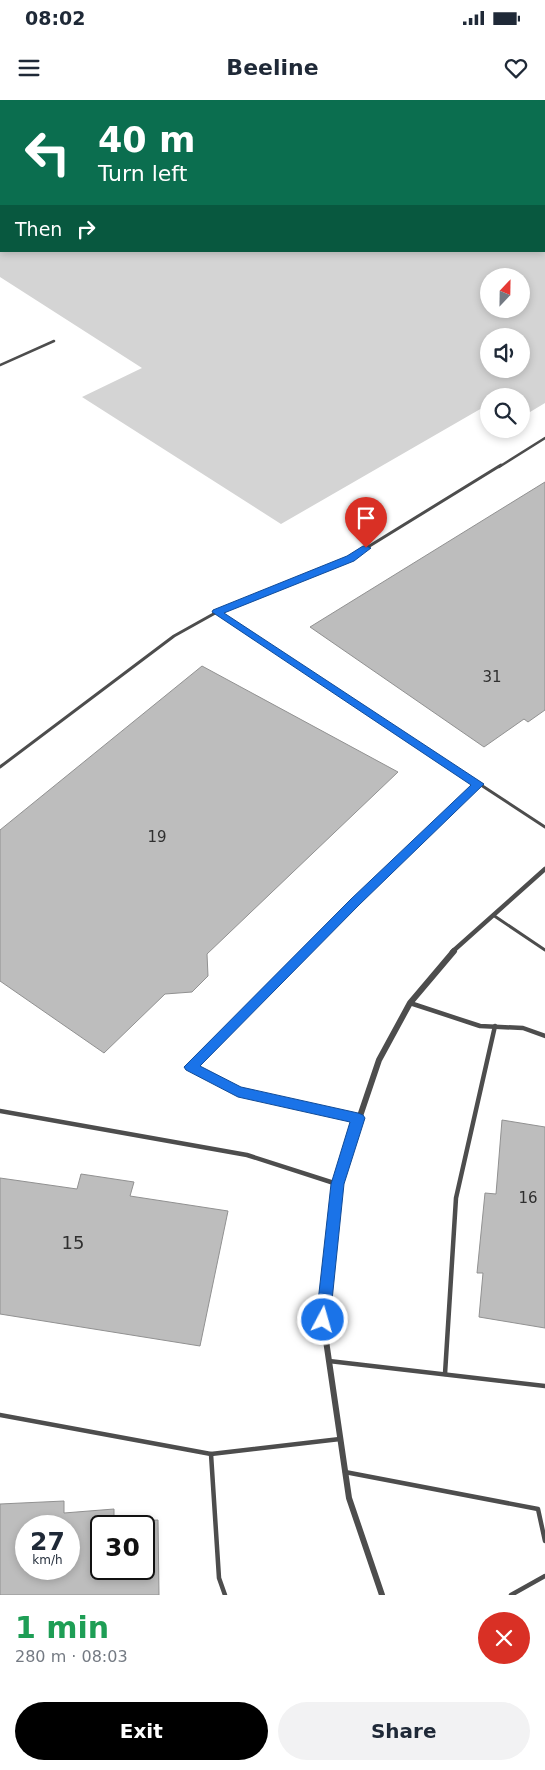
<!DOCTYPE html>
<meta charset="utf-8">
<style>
:root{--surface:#fff;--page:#f2f2f3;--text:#1f2937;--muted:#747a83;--accent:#000}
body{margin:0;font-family:"DejaVu Sans",sans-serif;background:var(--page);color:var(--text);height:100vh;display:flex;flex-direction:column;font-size:19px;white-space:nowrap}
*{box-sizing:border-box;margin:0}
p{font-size:16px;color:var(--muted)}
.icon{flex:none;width:28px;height:28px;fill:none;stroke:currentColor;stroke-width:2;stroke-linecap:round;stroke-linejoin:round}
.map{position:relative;height:1495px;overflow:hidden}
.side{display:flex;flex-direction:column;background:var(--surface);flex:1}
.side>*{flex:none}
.top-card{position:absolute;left:0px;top:0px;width:545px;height:152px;box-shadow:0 2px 8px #0003;background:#0b6e4f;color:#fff;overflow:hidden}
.needle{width:32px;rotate:22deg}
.controls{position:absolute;left:480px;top:168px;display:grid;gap:10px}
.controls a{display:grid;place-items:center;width:50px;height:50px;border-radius:50%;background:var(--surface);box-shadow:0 2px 8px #0003;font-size:25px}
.speed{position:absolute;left:15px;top:1415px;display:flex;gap:10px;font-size:25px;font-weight:700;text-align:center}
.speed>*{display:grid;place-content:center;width:65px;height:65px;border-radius:50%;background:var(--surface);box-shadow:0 2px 8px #0003;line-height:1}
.speed small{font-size:12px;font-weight:400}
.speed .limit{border:2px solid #111;border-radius:8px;background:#fff;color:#111}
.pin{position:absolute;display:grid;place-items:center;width:42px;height:42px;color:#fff;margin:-51px -21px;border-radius:50% 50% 50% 0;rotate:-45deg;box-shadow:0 0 5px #0007}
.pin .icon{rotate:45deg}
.me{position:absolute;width:55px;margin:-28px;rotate:6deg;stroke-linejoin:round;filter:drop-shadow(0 0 4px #0008)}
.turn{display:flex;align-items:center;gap:18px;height:105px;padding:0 15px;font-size:22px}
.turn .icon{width:65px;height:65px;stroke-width:2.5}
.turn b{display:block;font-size:35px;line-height:42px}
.then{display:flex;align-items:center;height:48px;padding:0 15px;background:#0003;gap:10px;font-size:19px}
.round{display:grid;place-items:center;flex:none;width:52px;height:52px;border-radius:26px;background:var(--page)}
.summary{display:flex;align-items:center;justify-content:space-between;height:85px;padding:0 15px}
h1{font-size:30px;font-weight:700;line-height:38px;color:#1e9e55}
.primary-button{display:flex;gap:10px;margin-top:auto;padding:10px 15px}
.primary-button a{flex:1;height:58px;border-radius:30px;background:var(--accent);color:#fff;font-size:20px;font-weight:700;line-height:58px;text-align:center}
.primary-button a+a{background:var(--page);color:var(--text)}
.status{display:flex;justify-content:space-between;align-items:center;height:35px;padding:0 25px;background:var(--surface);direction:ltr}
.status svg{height:14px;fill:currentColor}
header{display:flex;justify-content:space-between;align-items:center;height:65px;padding:0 15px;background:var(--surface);font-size:22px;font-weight:700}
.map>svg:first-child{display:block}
</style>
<div class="status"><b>08:02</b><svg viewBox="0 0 49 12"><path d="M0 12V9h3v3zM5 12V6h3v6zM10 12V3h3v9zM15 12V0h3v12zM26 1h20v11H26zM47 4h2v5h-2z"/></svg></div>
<header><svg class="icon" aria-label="menu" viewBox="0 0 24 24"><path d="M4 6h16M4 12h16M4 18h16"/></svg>Beeline<svg class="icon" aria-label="heart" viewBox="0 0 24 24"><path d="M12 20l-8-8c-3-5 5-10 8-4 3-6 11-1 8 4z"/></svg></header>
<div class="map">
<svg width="545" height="1495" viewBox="0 0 545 1495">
<rect width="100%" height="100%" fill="#fff"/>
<path fill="#d4d4d4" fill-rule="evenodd" d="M348 0H545V303L525 315 521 313V296H489V304L281 424 82 297 142 268 0 177V148L1 151H544V1H345ZM489 176H521V209H489ZM489 236H521V269H489Z"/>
<g fill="#bdbdbd" stroke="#919191" fill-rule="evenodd">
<polygon points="545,382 545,610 528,622 524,619 484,647 310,527"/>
<polygon points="202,566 398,672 207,854 208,876 192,892 165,894 104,953 0,881 0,730"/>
<polygon points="502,1020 545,1027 545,1228 479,1217 483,1173 477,1173 485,1093 496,1094"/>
<polygon points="81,1074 134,1082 130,1096 228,1111 200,1246 0,1214 0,1078 77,1089"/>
<path d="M64 1401V1413L114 1409V1422L158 1420 159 1495H0V1404ZM26 1426H69V1469H26ZM101 1426H144V1469H101Z"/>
</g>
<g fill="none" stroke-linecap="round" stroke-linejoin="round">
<g stroke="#4d4d4d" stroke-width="2.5">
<polyline points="0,265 54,241"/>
<polyline points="499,367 545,338"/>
</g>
<g stroke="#4d4d4d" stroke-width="3">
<polyline points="217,512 545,727"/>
<polyline points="0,667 174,536 217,512 350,458 501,365"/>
<polyline points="493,815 545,850"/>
<polyline points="305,852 479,684"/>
</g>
<g stroke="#4d4d4d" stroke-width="4.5">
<polyline points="306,851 190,967 238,992 358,1018"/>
<polyline points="410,903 480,926 523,928 545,936"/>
<polyline points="0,1011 247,1055 337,1084"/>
<polyline points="329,1261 545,1286"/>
<polyline points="445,1274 456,1098 495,926"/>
<polyline points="0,1315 211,1354"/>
<polyline points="345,1372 538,1409 545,1441"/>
<polyline points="225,1495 219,1478 211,1354 340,1339"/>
<polyline points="511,1495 545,1476"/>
</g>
<polyline stroke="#4d4d4d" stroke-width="4" points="70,0 74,1"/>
<polyline stroke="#4d4d4d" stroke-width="4.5" points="452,852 545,769"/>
<polyline stroke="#4d4d4d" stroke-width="6" points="382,1495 349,1398 323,1220 337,1084 379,960 410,903 454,851"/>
<polyline stroke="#4d4d4d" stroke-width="6" points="311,1 315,0"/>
</g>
<polygon fill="#1a73e8" stroke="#114b97" points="363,446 366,446 371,448 354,461 224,513 484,684 359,805 200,966 241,987 358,1013 363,1015 365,1018 344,1084 330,1220 328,1225 323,1227 318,1225 316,1220 331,1084 350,1022 238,997 186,970 184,967 351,799 471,685 212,512 213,510 347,456"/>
<g text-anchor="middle" stroke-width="4" stroke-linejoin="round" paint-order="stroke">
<g font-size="15" fill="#2f2f2f">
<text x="492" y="582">31</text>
<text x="157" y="742">19</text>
<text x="528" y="1103">16</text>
</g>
<g font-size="18" fill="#2f2f2f">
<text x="73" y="1149">15</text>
</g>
</g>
</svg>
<div class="controls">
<a><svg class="needle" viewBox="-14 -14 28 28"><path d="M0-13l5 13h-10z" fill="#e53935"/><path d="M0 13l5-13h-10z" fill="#747a83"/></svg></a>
<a><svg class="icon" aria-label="sound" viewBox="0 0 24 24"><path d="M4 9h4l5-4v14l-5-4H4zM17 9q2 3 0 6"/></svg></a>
<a><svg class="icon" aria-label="search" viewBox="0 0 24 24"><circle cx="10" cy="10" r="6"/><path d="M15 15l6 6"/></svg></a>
</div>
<div class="speed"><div>27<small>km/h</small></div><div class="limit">30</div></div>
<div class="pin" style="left:366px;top:448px;background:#d93025"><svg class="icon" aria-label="arrive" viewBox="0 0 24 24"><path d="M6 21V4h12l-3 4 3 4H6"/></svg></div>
<svg class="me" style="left:323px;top:1220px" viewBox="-20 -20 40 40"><circle r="17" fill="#1a73e8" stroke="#fff" stroke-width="3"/><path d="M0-11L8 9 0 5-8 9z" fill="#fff"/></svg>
<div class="top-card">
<div class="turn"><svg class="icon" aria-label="left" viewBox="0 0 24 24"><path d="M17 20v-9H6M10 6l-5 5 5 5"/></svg><div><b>40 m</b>Turn left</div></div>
<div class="then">Then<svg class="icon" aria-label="right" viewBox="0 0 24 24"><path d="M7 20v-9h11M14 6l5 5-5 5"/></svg></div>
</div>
</div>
<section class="side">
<div class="summary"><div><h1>1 min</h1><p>280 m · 08:03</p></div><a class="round" style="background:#d93025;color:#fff"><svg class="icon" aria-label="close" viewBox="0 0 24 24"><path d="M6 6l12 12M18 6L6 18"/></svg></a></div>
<div class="primary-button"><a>Exit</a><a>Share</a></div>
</section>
